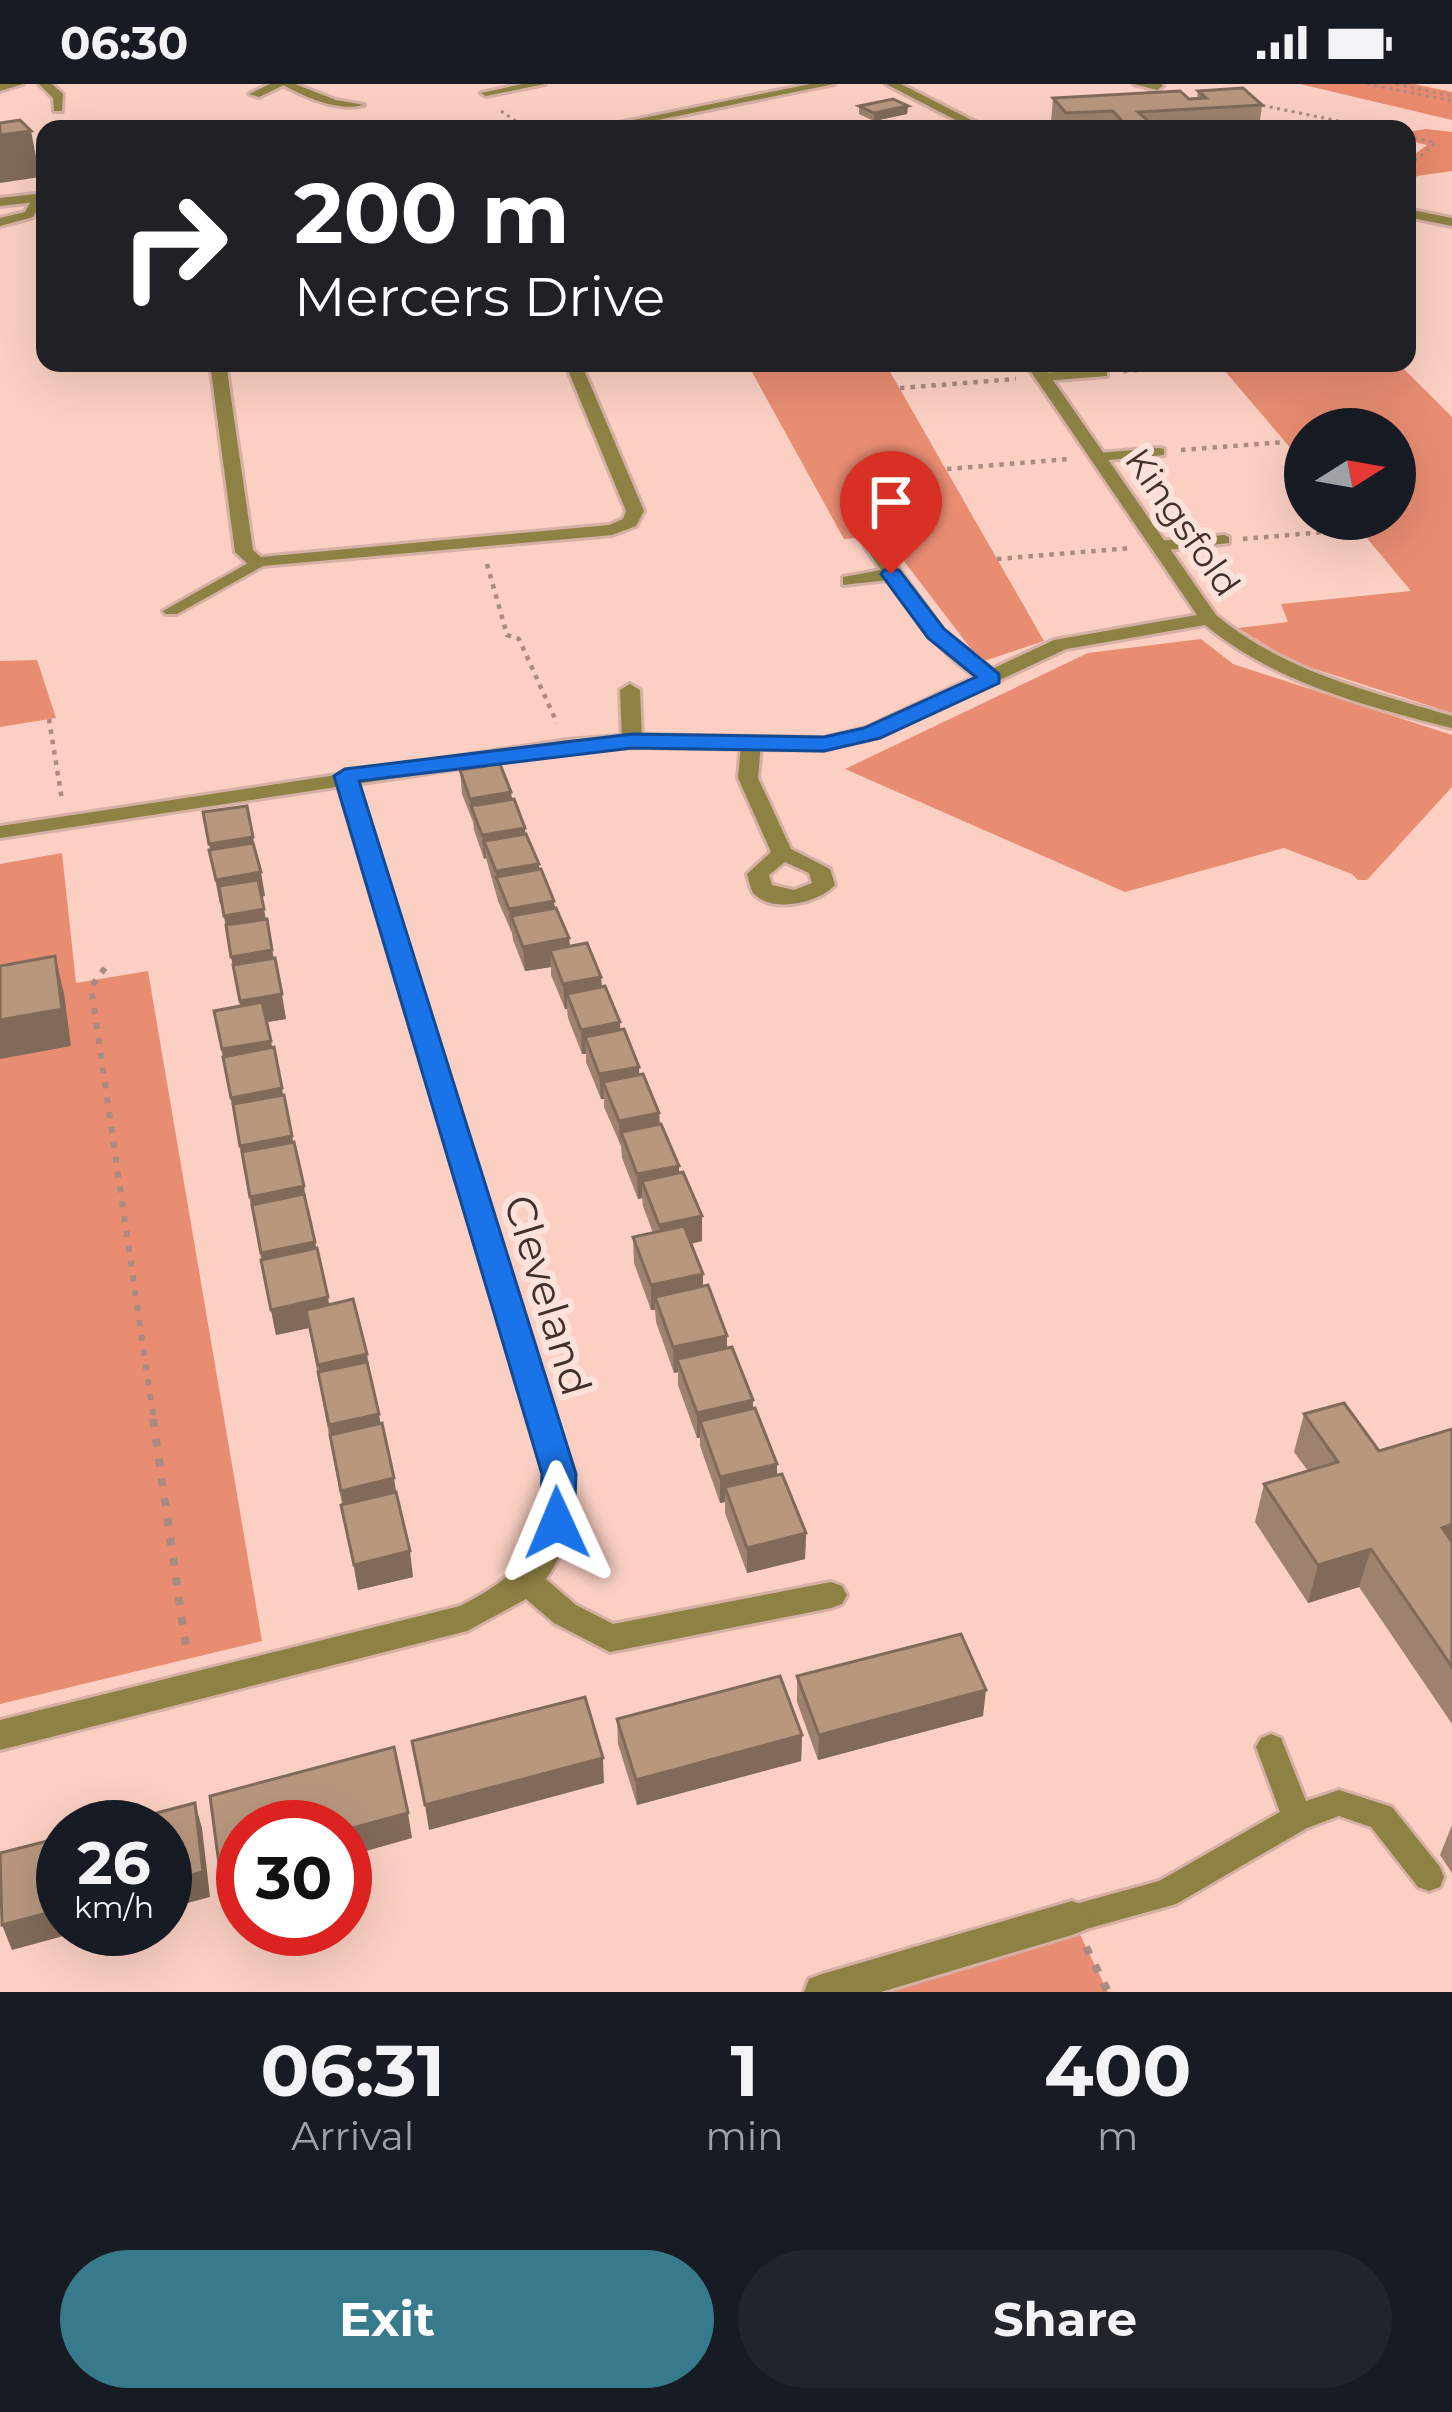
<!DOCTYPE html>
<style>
:root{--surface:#171b24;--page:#20242c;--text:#f1f3f6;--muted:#9ea1a6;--accent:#377a8b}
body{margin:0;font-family:Montserrat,sans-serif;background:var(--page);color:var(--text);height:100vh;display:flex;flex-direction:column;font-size:45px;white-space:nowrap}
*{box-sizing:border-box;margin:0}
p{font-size:39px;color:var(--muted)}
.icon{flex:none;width:66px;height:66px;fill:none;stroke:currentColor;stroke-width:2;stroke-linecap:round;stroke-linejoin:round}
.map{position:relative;height:1908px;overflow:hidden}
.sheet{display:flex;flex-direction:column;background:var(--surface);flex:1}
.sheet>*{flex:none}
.banner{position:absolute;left:36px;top:36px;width:1380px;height:252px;border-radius:24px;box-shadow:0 12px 48px #0002;background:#202124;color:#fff;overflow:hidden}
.needle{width:78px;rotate:79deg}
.fabs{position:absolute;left:1284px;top:324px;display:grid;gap:24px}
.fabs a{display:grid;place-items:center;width:132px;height:132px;border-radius:50%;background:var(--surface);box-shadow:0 12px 48px #0002;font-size:60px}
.speed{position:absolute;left:36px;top:1716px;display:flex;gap:24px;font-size:60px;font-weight:700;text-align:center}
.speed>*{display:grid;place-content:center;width:156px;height:156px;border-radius:50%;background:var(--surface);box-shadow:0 12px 48px #0002;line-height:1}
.speed small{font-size:30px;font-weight:400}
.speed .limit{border:18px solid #d22;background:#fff;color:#111}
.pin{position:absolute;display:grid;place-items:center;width:102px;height:102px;color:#fff;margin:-123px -51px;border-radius:50% 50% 50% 0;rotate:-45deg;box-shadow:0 0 12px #0007}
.pin .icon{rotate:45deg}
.me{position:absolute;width:132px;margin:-66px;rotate:359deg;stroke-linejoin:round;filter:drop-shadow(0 0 9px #0008)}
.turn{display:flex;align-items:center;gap:42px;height:252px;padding:0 60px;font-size:54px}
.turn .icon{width:156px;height:156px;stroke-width:2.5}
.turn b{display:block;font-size:84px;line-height:102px}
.eta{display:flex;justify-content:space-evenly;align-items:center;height:204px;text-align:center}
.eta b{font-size:72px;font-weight:700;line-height:84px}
.button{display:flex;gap:24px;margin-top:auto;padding:24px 60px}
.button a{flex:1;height:138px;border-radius:72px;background:var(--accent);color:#fff;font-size:48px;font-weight:700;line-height:138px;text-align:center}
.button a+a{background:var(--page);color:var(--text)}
.status{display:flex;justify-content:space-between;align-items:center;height:84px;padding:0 60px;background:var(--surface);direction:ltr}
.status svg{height:33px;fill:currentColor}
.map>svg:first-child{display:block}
</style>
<div class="status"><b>06:30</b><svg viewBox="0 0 49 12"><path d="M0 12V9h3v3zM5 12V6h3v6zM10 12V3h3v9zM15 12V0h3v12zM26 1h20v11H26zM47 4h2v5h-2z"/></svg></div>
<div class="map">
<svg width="1452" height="1908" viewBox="0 0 1452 1908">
<rect width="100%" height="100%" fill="#fbd0c3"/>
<g fill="#e88d72">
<polygon points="747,279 885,279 1044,557 981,578 884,451 844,455"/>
<polygon points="1218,279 1398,279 1452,333 1452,629 1293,578 1238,544 1288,538 1281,520 1411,507 1351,435 1395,435 1395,345 1305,345 1305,381"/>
<polygon points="1201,555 1233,580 1452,651 1452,703 1367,796 1358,796 1352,790 1284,764 1125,808 845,685 1088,569"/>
<polygon points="37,576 56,634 0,643 0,577"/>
<polygon points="62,769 76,899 148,887 262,1557 0,1620 0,780"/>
<polygon points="1072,1834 1108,1908 822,1908"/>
</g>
<g fill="#e98a6e">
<polygon points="1300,0 1414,0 1452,8 1452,36"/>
<polygon points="1426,45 1452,48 1452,87 1417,92 1407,105 1407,76 1427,61 1407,56 1407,48"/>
</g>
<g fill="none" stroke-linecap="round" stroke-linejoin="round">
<g stroke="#d6b0a5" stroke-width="6">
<g id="service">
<path d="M281 0H295L336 16 364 21C338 28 305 13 281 0Z"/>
<polygon points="522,0 545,0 486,12 481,9"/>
<polygon points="34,112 44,114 33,133 0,142 0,134 25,128"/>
<polygon points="1102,285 1107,286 1107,292 1042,297 1035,293 1042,289"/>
<polygon points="1159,364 1164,365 1164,371 1097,377 1090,373 1097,369"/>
<polygon points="1224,451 1229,453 1229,459 1158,467 1150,462 1158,457"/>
<polygon points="257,474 263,476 263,482 177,530 165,530 163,527"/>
<polygon points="1271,1650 1281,1654 1306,1717 1339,1706 1392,1723 1440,1783 1444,1793 1440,1803 1429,1807 1418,1803 1371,1743 1339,1732 1307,1744 1176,1820 1072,1849 1061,1844 1057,1834 1061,1824 1159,1797 1280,1728 1256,1663 1261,1654"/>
</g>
</g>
<g stroke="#d6b0a5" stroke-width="6">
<g id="minor">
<polygon points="0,0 23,0 0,7"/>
<polygon points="39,0 52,0 63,10 62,27 54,27 53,14"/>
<polygon points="270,0 286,0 259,13 249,10"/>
<polygon points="1134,0 1161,0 1163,2 1157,6"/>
<polygon points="210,279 226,279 253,466 261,473 609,441 623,435 626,427 565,279 581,279 644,427 636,442 612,451 251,483 235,468"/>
<path d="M874 458 880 459 943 546 998 590V598C962 602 908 523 888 496L843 501V493L881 486 865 463Z"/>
<polygon points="630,600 640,606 642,657 632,663 622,657 620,606"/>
<path d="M751 655 761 661 758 694 791 765 830 785 835 801C818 819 773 830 753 809 751 805 748 794 747 790L771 768 738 694 741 661ZM785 778 809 789 812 799 794 806 772 801 769 791Z"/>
<path d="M345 686 355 692 574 1390C572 1428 569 1463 546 1495L576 1521 613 1540 831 1498 842 1502 847 1511 842 1520 831 1524 610 1568 554 1539 526 1515 467 1547 0 1666V1636L460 1522C527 1488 539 1464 544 1390L335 692Z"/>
<polygon points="1072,1817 1085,1822 1090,1834 1085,1846 1072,1851 881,1908 804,1908 809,1895 822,1890"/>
</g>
</g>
<g stroke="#d6b0a5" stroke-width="6">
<g id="tertiary">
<polygon points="810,0 834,0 614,45 589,45"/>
<polygon points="886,0 901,0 989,45 973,45"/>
<polygon points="45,109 45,117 0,122 0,114"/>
<polygon points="1407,125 1452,134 1452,142 1407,133"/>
<path d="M1025 279H1041L1216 531C1285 588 1368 607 1452 632V644C1366 622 1275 599 1205 541L1066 565 879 653 824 666 632 663 567 668 0 754V742L567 656 632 651 824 654 866 644 1054 556 1197 531Z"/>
</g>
</g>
<g stroke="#aa8a81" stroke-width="3" stroke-dasharray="3 4.5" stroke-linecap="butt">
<polyline points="1367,0 1452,17"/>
<polyline points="1396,0 1452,12"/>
<polyline points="1255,20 1378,45"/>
<polyline points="501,27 528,45"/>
<polyline points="1407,52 1435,59 1407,84"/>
</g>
<g stroke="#aa8a81" stroke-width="4.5" stroke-dasharray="4.5 6" stroke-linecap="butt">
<polyline points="1123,287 1219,280"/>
<polyline points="900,304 1016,295"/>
<polyline points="1181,366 1285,358"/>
<polyline points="947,385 1069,375"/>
<polyline points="1243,455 1359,445"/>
<polyline points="997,475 1131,464"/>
<polyline points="487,480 507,551 519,555 557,639"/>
<polyline points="49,635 62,716"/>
</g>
<polyline stroke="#aa8a81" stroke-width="6" stroke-dasharray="6 9" stroke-linecap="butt" points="105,884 91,903 154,1338"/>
<g stroke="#aa8a81" stroke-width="8" stroke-dasharray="8 12" stroke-linecap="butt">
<polyline points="153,1335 187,1570"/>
<polyline points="1086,1863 1108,1908"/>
</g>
<use href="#service" fill="#8e8144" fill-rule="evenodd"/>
<use href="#minor" fill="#8e8144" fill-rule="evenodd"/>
<use href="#tertiary" fill="#8e8144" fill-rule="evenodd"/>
</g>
<g fill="#9e826d">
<polygon points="1198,7 1262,21 1259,45 1056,45 1051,39 1053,14 1189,15 1197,15"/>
<polygon points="859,22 908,22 907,30 874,37 859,30"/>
<polygon points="460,686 511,708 512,716 539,785 569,854 570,862 601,893 602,903 620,938 620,946 639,983 639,991 659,1029 660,1040 679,1082 679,1089 702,1157 691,1160 703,1202 727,1264 753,1316 753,1324 777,1391 806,1449 805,1475 747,1489 725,1429 725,1418 720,1419 700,1362 700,1354 697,1354 678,1301 678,1288 674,1289 656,1238 655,1226 651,1226 634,1179 633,1153 653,1149 643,1122 642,1114 638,1115 622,1074 621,1062 604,1023 604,1015 601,1015 586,978 586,970 582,970 568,934 567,925 565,925 551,891 551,883 525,887 513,856 512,849 498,817 486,774 484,775 474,746 473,738 462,710"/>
<polygon points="209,766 255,766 265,812 261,813 266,835 286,935 267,938 272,964 329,1221 371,1295 413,1493 358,1506 309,1244 276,1251 266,1201 214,927 240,922 222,820 220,820"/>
<polygon points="1304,1330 1379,1367 1452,1345 1452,1640 1359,1503 1308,1519 1255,1438 1264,1400 1308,1387 1294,1368"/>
<polygon points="797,1592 983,1632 818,1676 797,1618"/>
<polygon points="617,1635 802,1651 801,1677 637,1721 618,1660"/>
<polygon points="1452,1741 1452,1789 1440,1771"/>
</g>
<g fill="#816a59">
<polygon points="908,22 907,30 874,37 874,29"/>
<polygon points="31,47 40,93 0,99 0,51"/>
<polygon points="511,708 513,732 471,722 472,739 470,715"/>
<polygon points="525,744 526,767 484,757 486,774 484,775 482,751"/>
<polygon points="253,753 257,777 213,784 209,760"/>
<polygon points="539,780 540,804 497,795 496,787"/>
<polygon points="261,788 265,812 220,820 216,796"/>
<polygon points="554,817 556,841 511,832 511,850 509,825"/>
<polygon points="264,825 268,850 228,856 224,832"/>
<polygon points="569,854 571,879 550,866 551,883 525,887 523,863"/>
<polygon points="272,866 276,891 236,897 231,873"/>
<polygon points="55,872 64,909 71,962 0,975 0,936"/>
<polygon points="601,893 602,918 567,910 567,925 565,925 563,900"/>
<polygon points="282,910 286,935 244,942 240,917"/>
<polygon points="620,938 621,963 585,953 586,970 582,970 581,946"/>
<polygon points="271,957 275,982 227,990 222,965"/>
<polygon points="639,983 640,1008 603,998 604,1015 601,1015 599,990"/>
<polygon points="282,1004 286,1029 236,1039 231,1014"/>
<polygon points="659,1029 660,1054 621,1048 620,1063 619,1037"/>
<polygon points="292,1052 297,1077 244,1087 240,1062"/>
<polygon points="679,1082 679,1107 642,1097 642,1114 638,1115 637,1090"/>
<polygon points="304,1102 308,1128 255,1139 250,1113"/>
<polygon points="702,1132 702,1157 660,1166 659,1141"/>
<polygon points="315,1158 319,1184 266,1195 261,1169"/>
<polygon points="703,1190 703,1215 655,1213 655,1226 651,1226 651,1201"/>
<polygon points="328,1213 332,1239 306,1226 309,1244 276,1251 271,1226"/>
<polygon points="727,1252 727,1277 677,1275 678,1288 674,1289 673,1263"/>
<polygon points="367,1270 371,1295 323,1306 318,1281"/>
<polygon points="753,1316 753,1341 700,1337 700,1354 697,1354 697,1329"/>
<polygon points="379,1330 383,1356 333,1367 329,1341"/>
<polygon points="777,1380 777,1406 725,1403 725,1418 720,1419 720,1393"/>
<polygon points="394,1394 398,1420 345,1432 341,1407"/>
<polygon points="1452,1440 1452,1474 1442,1444"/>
<polygon points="806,1449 805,1475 747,1489 747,1464"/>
<polygon points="1371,1465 1359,1503 1308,1519 1318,1481"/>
<polygon points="410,1467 413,1493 358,1506 354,1481"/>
<polygon points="986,1606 983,1632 818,1676 819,1651"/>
<polygon points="802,1651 801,1677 637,1721 636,1696"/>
<polygon points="603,1674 604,1699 429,1746 425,1721"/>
<polygon points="195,1719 202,1744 210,1813 165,1825 165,1798"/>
<polygon points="408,1729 412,1754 345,1773 345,1746"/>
<polygon points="243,1774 243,1800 226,1805 219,1780"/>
<polygon points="63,1825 63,1845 89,1845 12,1866 2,1841"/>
</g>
<g fill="#b8977f" stroke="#816a59" stroke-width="3">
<polygon points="1243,4 1262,21 1138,28 1149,38 1125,40 1113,27 1066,29 1053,14 1180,7 1189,15 1206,14 1198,7"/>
<polygon points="893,15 908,22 874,29 859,22"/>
<polygon points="20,36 31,47 0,51 0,39"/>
<polygon points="500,680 511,708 470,715 460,686"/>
<polygon points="514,715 525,744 482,751 471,722"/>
<polygon points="247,722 253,753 209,760 203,728"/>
<polygon points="526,750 539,780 496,787 484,757"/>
<polygon points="253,759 261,788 216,796 209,766"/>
<polygon points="541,785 554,817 509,825 496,793"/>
<polygon points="258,796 264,825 224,832 219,802"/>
<polygon points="556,824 569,854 523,863 511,832"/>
<polygon points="267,835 272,866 231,873 226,841"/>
<polygon points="587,859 601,893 563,900 550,866"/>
<polygon points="55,872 62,925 0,936 0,882"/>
<polygon points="275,874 282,910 240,917 233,881"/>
<polygon points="605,902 620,938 581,946 567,910"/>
<polygon points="262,918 271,957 222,965 214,927"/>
<polygon points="624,945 639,983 599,990 585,953"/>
<polygon points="274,963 282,1004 231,1014 223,973"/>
<polygon points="643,990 659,1029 619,1037 603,998"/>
<polygon points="284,1011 292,1052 240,1062 233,1020"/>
<polygon points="661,1040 679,1082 637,1090 621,1048"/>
<polygon points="294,1058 304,1102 250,1113 242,1068"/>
<polygon points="683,1088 702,1132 659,1141 642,1097"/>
<polygon points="304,1110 315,1158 261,1169 252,1121"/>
<polygon points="684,1142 703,1190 651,1201 633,1153"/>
<polygon points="317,1164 328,1213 271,1226 261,1176"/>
<polygon points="708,1201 727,1252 673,1263 655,1213"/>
<polygon points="353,1215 367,1270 318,1281 306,1226"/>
<polygon points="732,1263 753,1316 697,1329 677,1275"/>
<polygon points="367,1278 379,1330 329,1341 318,1288"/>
<polygon points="1344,1319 1379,1367 1452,1345 1452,1440 1442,1444 1452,1458 1452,1583 1371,1465 1318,1481 1264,1400 1338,1378 1304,1330"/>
<polygon points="755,1324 777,1380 720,1393 700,1337"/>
<polygon points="382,1339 394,1394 341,1407 330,1351"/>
<polygon points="782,1390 806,1449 747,1464 725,1403"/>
<polygon points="396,1408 410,1467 354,1481 341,1421"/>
<polygon points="961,1550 986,1606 819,1651 797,1592"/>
<polygon points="780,1592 802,1651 636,1696 617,1635"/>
<polygon points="585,1613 603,1674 425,1721 412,1657"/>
<polygon points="394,1663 408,1729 345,1746 345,1743 243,1743 243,1774 219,1780 210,1712"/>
<polygon points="195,1719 203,1788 165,1798 165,1743 103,1743"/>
<polygon points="63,1753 63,1825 2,1841 0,1769"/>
</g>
<polygon fill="#1a73e8" stroke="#114b97" stroke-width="3" points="884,486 899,486 944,545 999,590 999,599 880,654 824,667 632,664 359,697 576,1390 574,1439 569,1449 557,1453 545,1449 540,1439 542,1390 334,692 345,685 632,650 824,653 864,644 976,593 928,554 881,490"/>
<g text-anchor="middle" stroke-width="12" stroke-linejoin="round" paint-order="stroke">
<g font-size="36" fill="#41302b" stroke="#fce2da">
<text transform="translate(1183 438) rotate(55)" y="13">Kingsfold</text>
</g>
<g font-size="42" fill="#41302b" stroke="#fce2da">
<text transform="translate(548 1211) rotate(73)" y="15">Cleveland</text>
</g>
</g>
</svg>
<div class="fabs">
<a><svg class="needle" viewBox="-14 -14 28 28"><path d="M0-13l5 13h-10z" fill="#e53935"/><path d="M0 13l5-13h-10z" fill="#9ea1a6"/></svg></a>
</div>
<div class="speed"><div>26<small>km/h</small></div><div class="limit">30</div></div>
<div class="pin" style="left:891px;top:490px;background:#d93025"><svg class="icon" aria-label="arrive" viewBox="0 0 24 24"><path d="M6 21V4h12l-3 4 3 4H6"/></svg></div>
<svg class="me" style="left:557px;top:1439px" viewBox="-20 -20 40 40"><path d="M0-17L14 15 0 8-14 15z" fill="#1a73e8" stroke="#fff" stroke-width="4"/></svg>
<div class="banner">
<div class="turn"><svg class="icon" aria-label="right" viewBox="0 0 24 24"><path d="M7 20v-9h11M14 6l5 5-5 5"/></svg><div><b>200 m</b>Mercers Drive</div></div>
</div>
</div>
<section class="sheet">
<div class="eta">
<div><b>06:31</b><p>Arrival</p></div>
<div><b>1</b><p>min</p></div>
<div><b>400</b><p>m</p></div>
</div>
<div class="button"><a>Exit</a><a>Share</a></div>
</section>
